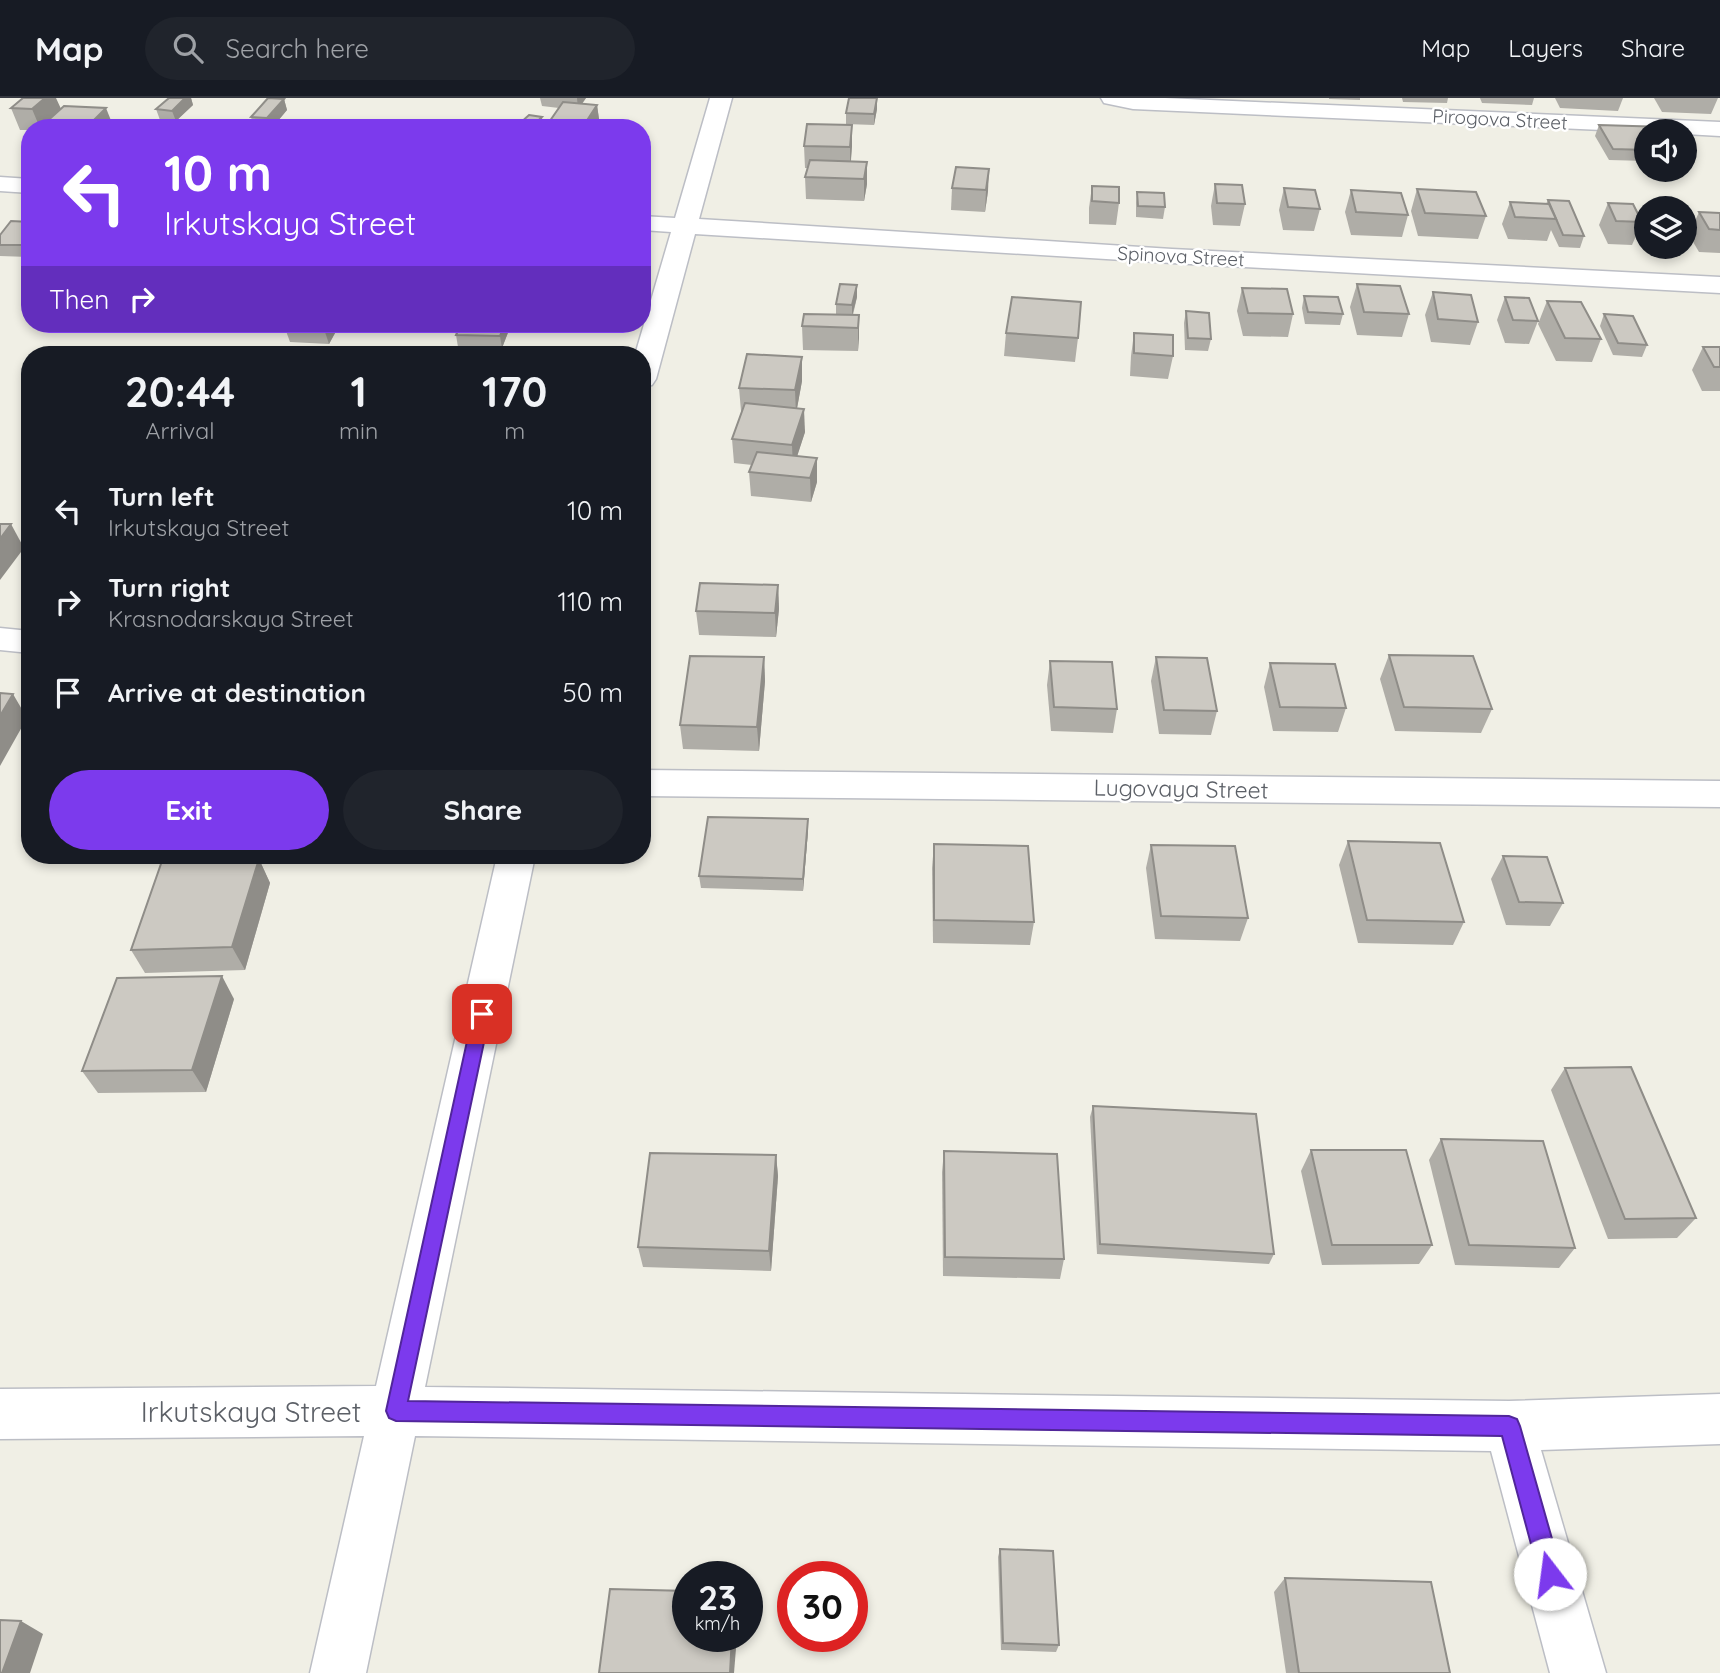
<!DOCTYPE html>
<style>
:root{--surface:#171b24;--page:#20242c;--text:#f1f3f6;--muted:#9ea1a6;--line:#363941;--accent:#7c3aed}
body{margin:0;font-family:Quicksand,sans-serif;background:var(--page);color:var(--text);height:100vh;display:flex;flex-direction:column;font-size:26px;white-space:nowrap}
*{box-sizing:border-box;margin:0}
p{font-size:23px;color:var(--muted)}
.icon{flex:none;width:38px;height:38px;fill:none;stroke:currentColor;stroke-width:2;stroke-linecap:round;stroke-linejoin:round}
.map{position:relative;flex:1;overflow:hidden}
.panel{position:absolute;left:21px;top:248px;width:630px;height:518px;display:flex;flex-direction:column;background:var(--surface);border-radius:28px;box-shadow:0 4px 10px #0003}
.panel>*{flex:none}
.banner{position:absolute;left:21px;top:21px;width:630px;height:214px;border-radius:28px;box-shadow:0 4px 10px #0003;background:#7c3aed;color:#fff;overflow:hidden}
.buttons{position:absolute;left:1634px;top:21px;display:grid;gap:14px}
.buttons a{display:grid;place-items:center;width:63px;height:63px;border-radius:50%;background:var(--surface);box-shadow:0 4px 10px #0003;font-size:35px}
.speed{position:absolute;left:672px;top:1463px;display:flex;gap:14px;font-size:35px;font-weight:700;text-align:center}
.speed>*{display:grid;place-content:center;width:91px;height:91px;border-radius:50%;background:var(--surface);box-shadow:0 4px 10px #0003;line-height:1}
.speed small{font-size:18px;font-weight:400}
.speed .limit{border:10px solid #d22;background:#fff;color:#111}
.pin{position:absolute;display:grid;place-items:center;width:60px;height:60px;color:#fff;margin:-30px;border-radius:14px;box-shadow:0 4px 10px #0006}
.me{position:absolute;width:77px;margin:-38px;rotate:345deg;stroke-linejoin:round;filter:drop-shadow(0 0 5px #0008)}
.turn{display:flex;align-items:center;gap:24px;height:147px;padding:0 28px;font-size:32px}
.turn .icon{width:91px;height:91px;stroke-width:2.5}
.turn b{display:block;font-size:49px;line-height:60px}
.then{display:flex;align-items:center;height:66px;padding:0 28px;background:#0003;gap:14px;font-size:26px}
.eta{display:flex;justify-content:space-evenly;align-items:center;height:119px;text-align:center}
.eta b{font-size:42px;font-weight:800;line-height:49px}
.button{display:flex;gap:14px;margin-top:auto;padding:14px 28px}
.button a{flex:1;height:80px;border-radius:42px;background:var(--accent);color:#fff;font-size:28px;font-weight:800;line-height:80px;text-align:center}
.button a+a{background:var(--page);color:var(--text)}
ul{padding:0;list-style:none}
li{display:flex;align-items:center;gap:21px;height:91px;padding:0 28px}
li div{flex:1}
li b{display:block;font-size:26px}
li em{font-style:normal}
header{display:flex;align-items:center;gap:42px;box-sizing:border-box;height:98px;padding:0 35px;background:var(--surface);border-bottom:2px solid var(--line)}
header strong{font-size:33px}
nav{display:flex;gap:38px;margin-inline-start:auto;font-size:24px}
.search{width:490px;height:63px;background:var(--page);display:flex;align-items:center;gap:18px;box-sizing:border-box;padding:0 24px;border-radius:38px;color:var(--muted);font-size:26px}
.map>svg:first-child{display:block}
</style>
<header>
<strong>Map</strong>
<div class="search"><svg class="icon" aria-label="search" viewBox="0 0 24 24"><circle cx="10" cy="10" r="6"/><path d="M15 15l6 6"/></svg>Search here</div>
<nav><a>Map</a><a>Layers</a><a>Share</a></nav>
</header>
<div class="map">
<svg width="1720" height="1575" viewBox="0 0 1720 1575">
<rect width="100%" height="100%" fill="#f0efe5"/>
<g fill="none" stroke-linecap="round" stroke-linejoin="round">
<g stroke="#bcbec5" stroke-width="3">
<g id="minor">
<polygon points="710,0 732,0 699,121 1172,151 1720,179 1720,195 1172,165 695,136 656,281 652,287 642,289 642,257 635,257 671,134 642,132 642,118 675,120"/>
<polygon points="1101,0 1165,0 1720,24 1720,38 1685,36 1685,33 1647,34 1133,11 1104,5"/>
<polygon points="0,79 30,81 30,95 0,93"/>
<polygon points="0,530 30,533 30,555 0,552"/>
<polygon points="642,672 1720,683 1720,709 642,698"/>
<polygon points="497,758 535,758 425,1289 1509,1303 1720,1296 1720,1346 1541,1352 1606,1575 1550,1575 1491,1353 415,1338 366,1575 310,1575 364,1338 0,1341 0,1291 376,1288"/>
</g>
</g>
<use href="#minor" fill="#fff" fill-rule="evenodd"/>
</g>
<g fill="#afada7">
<polygon points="169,0 191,0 193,7 176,23 160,22 156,11"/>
<polygon points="540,0 586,0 582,6 597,7 600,28 599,30 545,30 559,10 542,8"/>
<polygon points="877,0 877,11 874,27 846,26 846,15"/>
<polygon points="1329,0 1360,0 1360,2 1329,1"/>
<polygon points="1402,0 1448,0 1447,5 1403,4"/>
<polygon points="1480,0 1534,0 1532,7 1482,5"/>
<polygon points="1555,0 1623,0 1618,13 1560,10"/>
<polygon points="1654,0 1718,0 1711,16 1662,14"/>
<polygon points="284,1 287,12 272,30 229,30 252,23 251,19"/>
<polygon points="11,10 61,11 114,30 46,30 45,29 44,30 30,30 30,32 20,32"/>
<polygon points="1599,27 1647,33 1647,63 1609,62 1595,38"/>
<polygon points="804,48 852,48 851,63 867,86 864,103 806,101 805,79 808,70 805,70"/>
<polygon points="956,69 988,93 985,114 951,112 952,90"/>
<polygon points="1215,86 1245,106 1240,128 1213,127 1211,108"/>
<polygon points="1092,88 1119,105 1116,127 1089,126 1089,110"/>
<polygon points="1284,90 1320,111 1314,133 1283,132 1279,112"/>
<polygon points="1417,91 1486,118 1478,141 1418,138 1411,113"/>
<polygon points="1351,92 1408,117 1402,139 1351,137 1345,114"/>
<polygon points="1137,94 1165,109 1163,121 1136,119 1136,105"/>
<polygon points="1548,102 1584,138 1580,150 1559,149 1551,132 1547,143 1508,141 1502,126 1510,104 1546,106"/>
<polygon points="1608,105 1642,124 1632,147 1608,146 1599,127"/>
<polygon points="1699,114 1720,115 1720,155 1699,154 1689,137"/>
<polygon points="30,124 30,177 24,165 29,159 0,158 0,137"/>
<polygon points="1357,186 1409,216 1402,239 1357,237 1350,209"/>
<polygon points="1242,190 1293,216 1288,239 1243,238 1237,213"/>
<polygon points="1433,194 1478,224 1470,247 1431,244 1425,217"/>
<polygon points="1304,198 1343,216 1340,227 1305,226 1302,210"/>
<polygon points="857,199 853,217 859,217 858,253 803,252 802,228 836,217 836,206"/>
<polygon points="1505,199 1538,223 1529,246 1505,245 1497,222"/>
<polygon points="1547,203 1601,241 1592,264 1556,263 1538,226"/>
<polygon points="1186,213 1211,241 1208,253 1185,252 1184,225"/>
<polygon points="1604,216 1647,247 1642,259 1613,257 1600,228"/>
<polygon points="290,226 340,226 329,246 290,244 286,233"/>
<polygon points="509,232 502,250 458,249 456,237"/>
<polygon points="1006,235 1078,240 1075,264 1004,258"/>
<polygon points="1134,235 1173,258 1168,281 1130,278 1131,258"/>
<polygon points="1703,249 1720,249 1720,293 1702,293 1692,272"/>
<polygon points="802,259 802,283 797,310 805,334 797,358 817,360 817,384 811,404 751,398 749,374 752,367 734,365 732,341 742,313 741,313 739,290"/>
<polygon points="778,487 779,511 776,539 699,537 696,513"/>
<polygon points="1389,557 1492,611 1481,635 1395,633 1380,581"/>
<polygon points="764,559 765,583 759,653 683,651 680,627"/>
<polygon points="1156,559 1217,613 1211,637 1159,636 1151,583"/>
<polygon points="1050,563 1117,611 1113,635 1051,633 1047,587"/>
<polygon points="1270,565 1346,610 1338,634 1273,633 1264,589"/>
<polygon points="808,721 808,733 803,793 701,790 699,778"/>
<polygon points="1348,743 1464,824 1453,847 1358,845 1339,767"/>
<polygon points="934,746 1034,824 1030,847 933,845 932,770"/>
<polygon points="1151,747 1248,820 1240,843 1155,841 1146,770"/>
<polygon points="1503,758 1563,805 1550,828 1506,827 1491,781"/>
<polygon points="259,761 270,785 245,872 145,875 131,852"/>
<polygon points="234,901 206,994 98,995 82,973"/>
<polygon points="1565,970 1696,1120 1677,1140 1608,1141 1551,992"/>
<polygon points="1093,1008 1274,1156 1269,1166 1097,1156 1090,1019"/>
<polygon points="1441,1041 1575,1150 1559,1170 1455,1167 1429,1062"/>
<polygon points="1311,1052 1432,1147 1419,1166 1322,1167 1301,1073"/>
<polygon points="944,1053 1064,1161 1060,1181 943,1178 942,1074"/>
<polygon points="776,1057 778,1078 771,1173 643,1169 638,1149"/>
<polygon points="1000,1451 1059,1547 1056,1554 1001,1552 998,1459"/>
<polygon points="1285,1480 1450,1575 1286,1575 1274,1494"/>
</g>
<g fill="#8f8d88">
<polygon points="45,0 56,0 62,13 44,26 45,29 44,30 40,30 32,11"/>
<polygon points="185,0 191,0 193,7 176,23 172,13"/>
<polygon points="577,0 586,0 578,11"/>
<polygon points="877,0 877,11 874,27 874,16"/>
<polygon points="284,1 287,12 272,30 270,30 267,20"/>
<polygon points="597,7 600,28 599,30 582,30"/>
<polygon points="106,10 114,30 88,30 88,28"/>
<polygon points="542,19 543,30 530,30"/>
<polygon points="258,23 260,30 253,30"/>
<polygon points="852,27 852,48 850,71 850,49"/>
<polygon points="867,64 867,86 864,103 864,81"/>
<polygon points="989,71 988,93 985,114 986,92"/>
<polygon points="30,141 30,158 25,147"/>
<polygon points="857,187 857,199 852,218 852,207"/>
<polygon points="859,217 859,240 858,253 858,230"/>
<polygon points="330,226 340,226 329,246 325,234"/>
<polygon points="505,226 508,226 509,232 502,250 500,238"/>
<polygon points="802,259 802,283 796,316 795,292"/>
<polygon points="804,311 805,334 793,371 792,347"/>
<polygon points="817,360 817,384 811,404 810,380"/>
<polygon points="11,426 24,450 0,482 0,441"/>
<polygon points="778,487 779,511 776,539 775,515"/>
<polygon points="764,559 765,583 759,653 757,629"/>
<polygon points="13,596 27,620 0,668 0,618"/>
<polygon points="808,721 808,733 803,793 803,781"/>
<polygon points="259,761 270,785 245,872 232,849"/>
<polygon points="222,878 234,901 206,994 192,972"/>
<polygon points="776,1057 778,1078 771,1173 769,1153"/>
<polygon points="21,1523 43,1536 30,1575 2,1575"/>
<polygon points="732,1538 737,1538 734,1575 730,1575"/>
</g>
<g fill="#ccc9c2" stroke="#8f8d88" stroke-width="2">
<polygon points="23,0 45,0 32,11 11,10"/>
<polygon points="169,0 185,0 172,13 156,11"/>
<polygon points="268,0 284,1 267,20 251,19"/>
<polygon points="849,0 877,0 874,16 846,15"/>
<polygon points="563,4 597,7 582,30 545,30"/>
<polygon points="64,8 106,10 88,28 44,26"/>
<polygon points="529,17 542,19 530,30 520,30 519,26"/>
<polygon points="236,22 258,23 253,30 229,30"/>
<polygon points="497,22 519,25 514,30 488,30"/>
<polygon points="278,25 310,26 307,30 274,30"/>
<polygon points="807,26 852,27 850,49 804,48"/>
<polygon points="1599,27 1666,29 1669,33 1647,33 1647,52 1613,51"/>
<polygon points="349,28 369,29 348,30"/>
<polygon points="810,62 867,64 864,81 805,79"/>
<polygon points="956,69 989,71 986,92 952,90"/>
<polygon points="1215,86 1242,87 1245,106 1217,105"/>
<polygon points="1092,88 1119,89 1119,105 1092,103"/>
<polygon points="1284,90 1315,92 1320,111 1288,109"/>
<polygon points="1417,91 1476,94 1486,118 1425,115"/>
<polygon points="1351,92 1401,95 1408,117 1356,114"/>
<polygon points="1137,94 1164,95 1165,109 1138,108"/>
<polygon points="1548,102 1569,103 1584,138 1563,137"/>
<polygon points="1510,104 1549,106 1556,121 1515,119"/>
<polygon points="1608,105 1633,106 1642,124 1616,123"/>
<polygon points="1699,114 1720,115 1720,132 1709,131"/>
<polygon points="11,123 30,124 30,141 25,147 0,147 0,137"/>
<polygon points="30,157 30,165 24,165"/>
<polygon points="840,186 857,187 852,207 836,206"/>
<polygon points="1357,186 1400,188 1409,216 1364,214"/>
<polygon points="1242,190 1287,191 1293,216 1248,215"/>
<polygon points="1433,194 1471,197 1478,224 1438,221"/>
<polygon points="1304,198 1338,199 1343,216 1308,214"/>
<polygon points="1012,199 1081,204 1078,240 1006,235"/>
<polygon points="1505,199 1529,200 1538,223 1513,222"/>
<polygon points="1547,203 1581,204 1601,241 1565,240"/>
<polygon points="1186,213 1209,215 1211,241 1188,240"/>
<polygon points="804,216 859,217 858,230 802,228"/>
<polygon points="1604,216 1633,218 1647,247 1618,245"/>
<polygon points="290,226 330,226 325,234 286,233"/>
<polygon points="461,226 505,226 500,238 456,237"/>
<polygon points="1134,235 1173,237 1173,258 1134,255"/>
<polygon points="1703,249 1720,249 1720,269 1714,269"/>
<polygon points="747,256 802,259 795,292 739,290"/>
<polygon points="745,305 804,311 792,347 732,341"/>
<polygon points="757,354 817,360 810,380 749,374"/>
<polygon points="0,426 11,426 0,441"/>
<polygon points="700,485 778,487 775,515 696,513"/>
<polygon points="1389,557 1473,558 1492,611 1404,609"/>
<polygon points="690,558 764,559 757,629 680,627"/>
<polygon points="1156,559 1207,560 1217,613 1164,612"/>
<polygon points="1050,563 1112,564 1117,611 1054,609"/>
<polygon points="1270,565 1335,566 1346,610 1280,609"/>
<polygon points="0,595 13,596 0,618"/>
<polygon points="708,719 808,721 803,781 699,778"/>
<polygon points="1348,743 1440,745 1464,824 1367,822"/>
<polygon points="934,746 1028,748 1034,824 934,822"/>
<polygon points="1151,747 1235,748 1248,820 1161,818"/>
<polygon points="1503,758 1547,759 1563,805 1519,804"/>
<polygon points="259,761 232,849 131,852 162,763"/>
<polygon points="222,878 192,972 82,973 117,880"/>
<polygon points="1631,969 1696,1120 1625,1121 1565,970"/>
<polygon points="1093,1008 1256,1016 1274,1156 1100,1146"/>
<polygon points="1441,1041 1543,1043 1575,1150 1469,1147"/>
<polygon points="1311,1052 1406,1052 1432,1147 1332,1147"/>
<polygon points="944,1053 1057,1056 1064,1161 945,1159"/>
<polygon points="650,1055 776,1057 769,1153 638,1149"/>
<polygon points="1000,1451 1053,1453 1059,1547 1003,1545"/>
<polygon points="1285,1480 1431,1484 1450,1575 1299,1575"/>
<polygon points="610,1491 688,1493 688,1538 732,1538 730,1575 599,1575"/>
<polygon points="0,1522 21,1523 2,1575 0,1575"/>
</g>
<polygon fill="#7c3aed" stroke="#51269a" stroke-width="2" points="482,909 488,911 490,916 408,1303 1509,1318 1517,1321 1520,1328 1562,1476 1558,1484 1550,1487 1543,1484 1539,1476 1502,1338 396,1323 389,1320 386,1313 473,916 476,911"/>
<g text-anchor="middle" stroke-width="5" stroke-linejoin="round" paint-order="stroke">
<g font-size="19" fill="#5c6067" stroke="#fff">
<text transform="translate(1500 21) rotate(3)" y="7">Pirogova Street</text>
<text transform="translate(1181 158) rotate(3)" y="7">Spinova Street</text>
</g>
<g font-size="23" fill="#5c6067" stroke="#fff">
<text transform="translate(1181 691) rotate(1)" y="8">Lugovaya Street</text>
</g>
<g font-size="28" fill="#5c6067" stroke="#fff">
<text x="251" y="1324">Irkutskaya Street</text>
</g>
</g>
</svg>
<div class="buttons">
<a><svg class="icon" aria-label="sound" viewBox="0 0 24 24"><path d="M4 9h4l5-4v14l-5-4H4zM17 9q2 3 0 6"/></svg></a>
<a><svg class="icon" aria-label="layers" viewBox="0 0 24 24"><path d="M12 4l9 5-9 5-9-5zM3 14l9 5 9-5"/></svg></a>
</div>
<div class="speed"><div>23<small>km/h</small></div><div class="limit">30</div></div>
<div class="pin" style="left:482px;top:916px;background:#d93025"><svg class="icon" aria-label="arrive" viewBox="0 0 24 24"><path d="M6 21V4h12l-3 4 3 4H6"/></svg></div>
<svg class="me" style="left:1550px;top:1476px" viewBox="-20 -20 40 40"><circle r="19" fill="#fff"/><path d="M0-13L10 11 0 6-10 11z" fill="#7c3aed"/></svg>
<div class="banner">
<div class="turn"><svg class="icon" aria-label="left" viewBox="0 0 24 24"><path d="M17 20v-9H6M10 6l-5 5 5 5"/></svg><div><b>10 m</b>Irkutskaya Street</div></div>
<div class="then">Then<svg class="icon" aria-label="right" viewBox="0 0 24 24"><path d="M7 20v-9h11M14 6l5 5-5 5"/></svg></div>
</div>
<section class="panel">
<div class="eta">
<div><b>20:44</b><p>Arrival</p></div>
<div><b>1</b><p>min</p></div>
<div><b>170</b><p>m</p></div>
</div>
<ul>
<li><svg class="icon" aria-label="left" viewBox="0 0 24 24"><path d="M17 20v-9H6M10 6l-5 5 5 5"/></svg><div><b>Turn left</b><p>Irkutskaya Street</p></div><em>10 m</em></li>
<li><svg class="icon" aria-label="right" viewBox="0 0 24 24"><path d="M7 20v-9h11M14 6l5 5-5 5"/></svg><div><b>Turn right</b><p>Krasnodarskaya Street</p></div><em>110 m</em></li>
<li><svg class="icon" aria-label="arrive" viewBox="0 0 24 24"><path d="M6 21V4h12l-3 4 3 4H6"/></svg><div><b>Arrive at destination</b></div><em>50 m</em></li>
</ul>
<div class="button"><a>Exit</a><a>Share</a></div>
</section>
</div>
